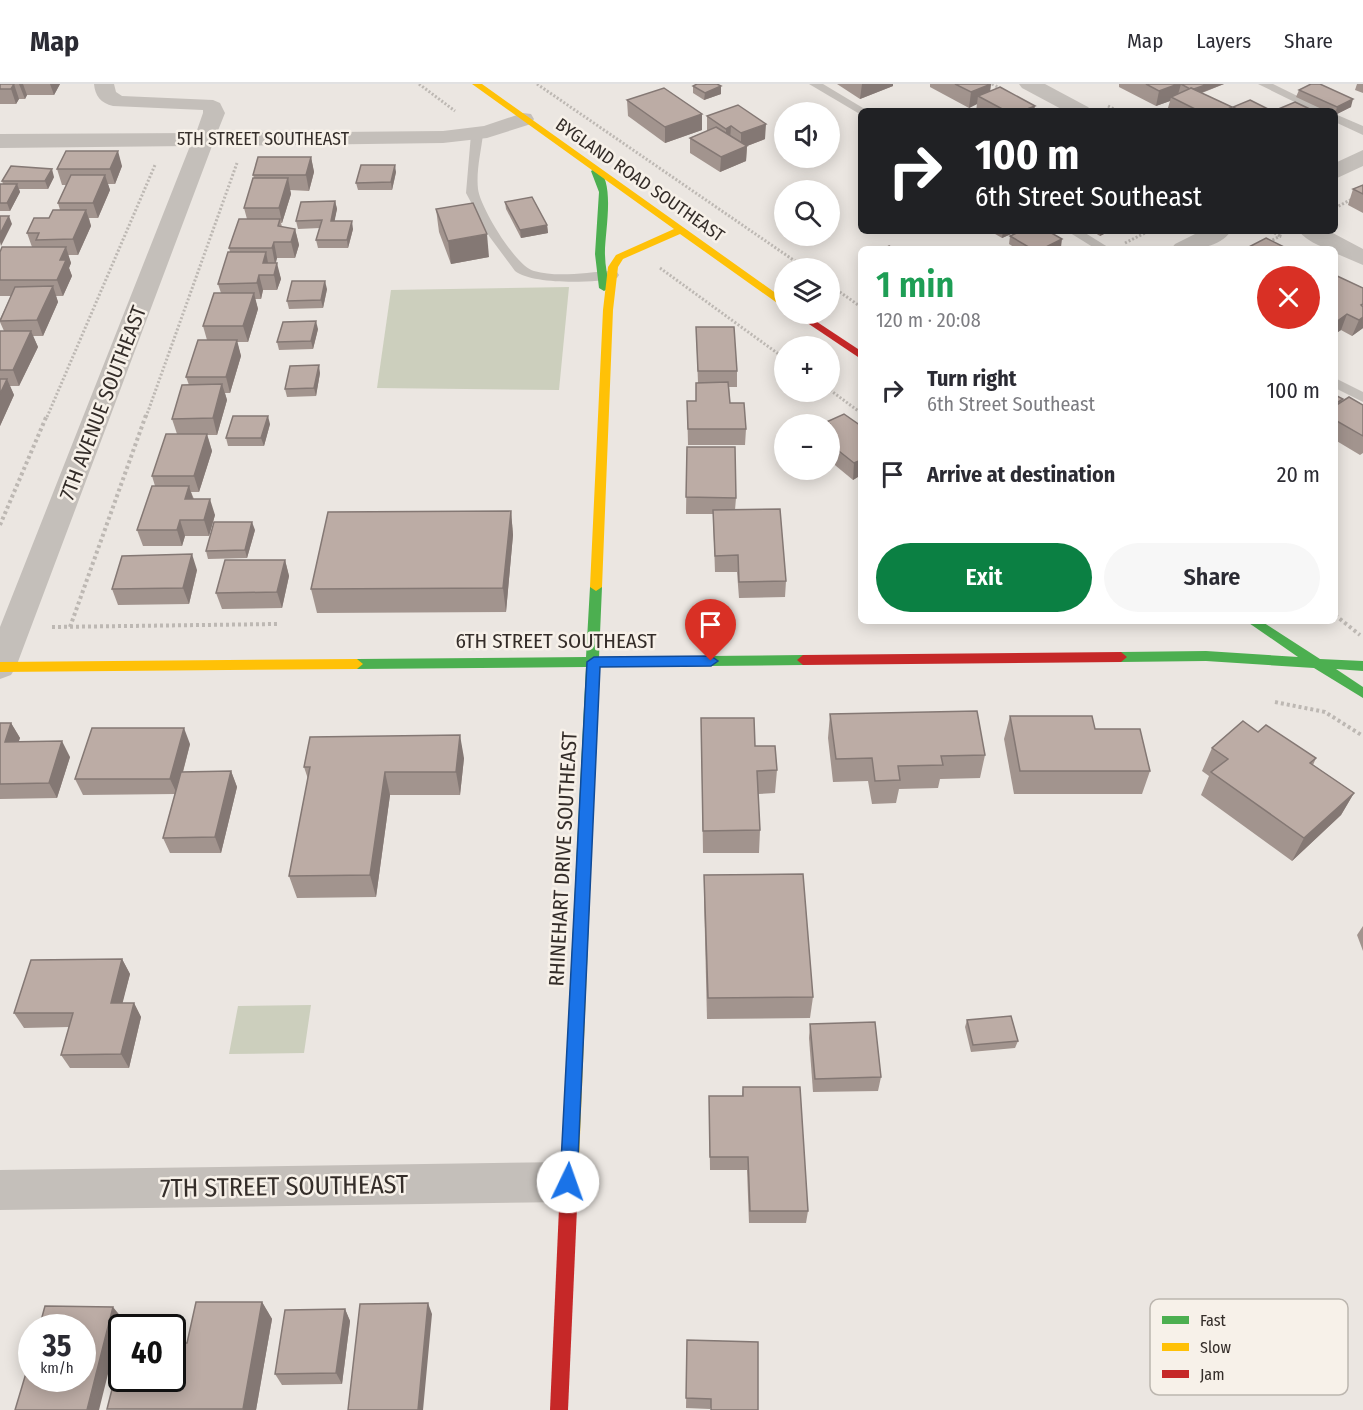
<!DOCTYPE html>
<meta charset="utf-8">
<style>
:root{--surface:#fff;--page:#f7f7f7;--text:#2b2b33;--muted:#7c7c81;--line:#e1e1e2;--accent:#0b8043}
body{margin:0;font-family:"Fira Sans Condensed",sans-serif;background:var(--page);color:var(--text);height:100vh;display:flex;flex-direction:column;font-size:22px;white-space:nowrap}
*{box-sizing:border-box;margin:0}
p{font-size:20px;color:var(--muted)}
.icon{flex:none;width:33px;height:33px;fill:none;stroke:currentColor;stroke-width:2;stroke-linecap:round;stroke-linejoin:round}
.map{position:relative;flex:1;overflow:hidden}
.drawer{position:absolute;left:858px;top:162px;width:480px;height:378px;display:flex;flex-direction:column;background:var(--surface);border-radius:9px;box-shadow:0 3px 15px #0003}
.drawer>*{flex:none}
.guide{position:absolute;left:858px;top:24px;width:480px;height:126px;border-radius:9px;box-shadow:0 3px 15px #0003;background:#202124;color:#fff;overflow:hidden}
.tools{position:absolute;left:774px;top:18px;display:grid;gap:12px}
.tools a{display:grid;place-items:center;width:66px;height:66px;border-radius:50%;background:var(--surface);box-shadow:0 3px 15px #0003;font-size:30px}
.speed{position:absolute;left:18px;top:1230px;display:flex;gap:12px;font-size:30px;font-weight:700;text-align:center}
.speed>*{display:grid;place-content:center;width:78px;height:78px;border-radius:50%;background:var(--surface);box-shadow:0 3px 15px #0003;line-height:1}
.speed small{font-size:15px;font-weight:400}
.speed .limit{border:3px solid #111;border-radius:9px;background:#fff;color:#111}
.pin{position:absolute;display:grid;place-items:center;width:51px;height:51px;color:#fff;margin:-62px -26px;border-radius:50% 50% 50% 0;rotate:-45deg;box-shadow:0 0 6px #0007}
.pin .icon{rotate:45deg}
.me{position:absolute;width:66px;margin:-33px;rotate:3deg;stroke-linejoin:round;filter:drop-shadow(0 0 4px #0008)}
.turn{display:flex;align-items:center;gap:21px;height:126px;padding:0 18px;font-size:27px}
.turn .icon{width:78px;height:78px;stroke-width:2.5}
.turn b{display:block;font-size:42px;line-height:51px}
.round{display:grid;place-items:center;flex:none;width:63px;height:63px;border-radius:32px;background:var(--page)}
.overview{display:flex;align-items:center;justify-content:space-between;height:102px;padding:0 18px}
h1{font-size:36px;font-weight:600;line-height:45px;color:#1e9e55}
.button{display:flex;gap:12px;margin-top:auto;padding:12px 18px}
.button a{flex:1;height:69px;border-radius:36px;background:var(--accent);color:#fff;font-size:24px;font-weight:600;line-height:69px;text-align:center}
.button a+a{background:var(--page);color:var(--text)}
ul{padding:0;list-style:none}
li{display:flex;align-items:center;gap:18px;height:84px;padding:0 18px}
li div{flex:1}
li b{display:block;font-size:22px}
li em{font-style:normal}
header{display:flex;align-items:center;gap:36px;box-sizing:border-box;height:84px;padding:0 30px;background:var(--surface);border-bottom:2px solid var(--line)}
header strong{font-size:28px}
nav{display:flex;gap:33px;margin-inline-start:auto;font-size:21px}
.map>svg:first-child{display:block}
</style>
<header>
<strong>Map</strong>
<nav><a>Map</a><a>Layers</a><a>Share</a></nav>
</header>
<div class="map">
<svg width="1363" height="1326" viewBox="0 0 1363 1326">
<rect width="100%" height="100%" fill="#ebe6e1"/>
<g fill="#cccfbd">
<polygon points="569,203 559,306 377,304 391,206"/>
<polygon points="311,921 304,969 229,970 238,922"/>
</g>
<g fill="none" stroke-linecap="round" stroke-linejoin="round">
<g stroke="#bdb8b3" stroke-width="3" stroke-dasharray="2 2" stroke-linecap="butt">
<polyline points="419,0 455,27"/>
<polyline points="537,0 805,184"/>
<polyline points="992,0 1003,6"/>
<polyline points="1108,22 1118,27"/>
<polyline points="1335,124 1352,115"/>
<polyline points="1271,147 1280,152"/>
<polyline points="1269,158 1280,152 1283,153"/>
<polyline points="1125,159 1149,147"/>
<polyline points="660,184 784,274"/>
<polyline points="830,201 861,223"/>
<polyline points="830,306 861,329"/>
<polyline points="47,333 155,81"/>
<polyline points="146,333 237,79"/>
</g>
<g stroke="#bdb8b3" stroke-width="4" stroke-dasharray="3 3" stroke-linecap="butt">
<polyline points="0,441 47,331"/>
<polyline points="1335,531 1360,551"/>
<polyline points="52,543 277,540"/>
<polyline points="70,543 146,331"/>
<polyline points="1275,618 1325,628 1363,652"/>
</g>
<g fill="#c4bfba" fill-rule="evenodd">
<polygon points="809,0 823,0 868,27 858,29"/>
<polygon points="1258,0 1273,0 1328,27 1313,27"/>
<polygon points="1335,30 1363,42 1363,51 1335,38"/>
<path d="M477 46 483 50C481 68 476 87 478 105 480 123 516 183 534 187 558 194 587 188 612 187L617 188 619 191 617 194C594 199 533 201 515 187L489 152 466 109 471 50Z"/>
<polygon points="1067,147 1082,147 1111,165 1096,165"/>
<polygon points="1335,294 1363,308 1363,318 1335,304"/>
</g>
<g fill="#c4bfba" fill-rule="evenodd">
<path d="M94 0H114L116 8 122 12 213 16 220 19 225 29 217 49 443 47 484 42 523 29 531 30 534 35 531 40 487 54 443 59 212 62 16 583 11 591 0 595V543L190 62 0 64V50L196 49 203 29V26L113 22C101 19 95 12 94 0Z"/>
<polygon points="1019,0 1045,0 1088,23 1092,27 1065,27 1022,4"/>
<polygon points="1363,66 1363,82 1335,95 1335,79"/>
<path d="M1201 147H1231C1218 166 1191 165 1171 165L1175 160Z"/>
<path d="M1299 147H1329L1363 165V181L1335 169V165C1324 165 1306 157 1299 147Z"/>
<polygon points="568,1078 583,1084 589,1098 583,1112 568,1118 0,1126 0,1086"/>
</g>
<g fill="#4caf50" fill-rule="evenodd">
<path d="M596 84C617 95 604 151 605 171 605 182 608 193 609 204L604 207 599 204 595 170 599 108 591 87Z"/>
<polygon points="596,499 602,503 599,573 803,571 809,576 803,581 599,583 587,883 584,888 579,890 574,888 571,883 586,583 357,585 351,580 357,575 586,573 590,503"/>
<polygon points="1246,537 1261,537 1320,575 1363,577 1363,587 1336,585 1363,603 1363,614 1314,584 1206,577 1121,578 1115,573 1121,568 1206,567 1298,573"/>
</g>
<g fill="#ffc107" fill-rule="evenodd">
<polygon points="472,0 482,0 784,215 784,222 780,221 680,150 623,175 618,183 613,226 602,503 596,507 590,503 603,226 608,183 616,171 674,145"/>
<polygon points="357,575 363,580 357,585 0,588 0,578"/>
<polygon points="579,876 584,878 587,883 577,1124 574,1130 568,1132 562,1130 559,1124 571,883 574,878"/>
</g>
<g fill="#c62828" fill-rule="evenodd">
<polygon points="794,230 805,230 861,267 861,275"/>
<polygon points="1121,568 1127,573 1121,578 803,581 797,576 803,571"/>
<polygon points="568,1116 574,1118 577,1124 568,1326 550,1326 559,1124 562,1118"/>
</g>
</g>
<g fill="#a2948e">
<polygon points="0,0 60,0 54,11 27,11 25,15 19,15 16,20 0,20"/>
<polygon points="837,0 893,0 893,2 860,15"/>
<polygon points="928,0 991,0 990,7 1034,27 976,27 977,20 969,24 930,3 930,0"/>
<polygon points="1119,0 1224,0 1202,9 1232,23 1231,27 1167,27 1170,17 1156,22 1119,3"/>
<polygon points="1357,0 1363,0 1363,9 1355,6"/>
<polygon points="693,2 721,2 721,10 704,16 693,9"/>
<polygon points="1299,6 1351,23 1335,31 1335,27 1326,27 1296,13"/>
<polygon points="627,16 702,30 702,46 665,59 628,32"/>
<polygon points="1233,23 1265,27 1232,27"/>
<polygon points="707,32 765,55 747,62 746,77 720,88 690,69 690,54 707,47"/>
<polygon points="311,73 314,88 309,107 290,106 291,110 282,139 281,139 282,143 295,145 299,161 295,174 277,174 276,179 281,195 277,206 263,206 261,215 255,215 258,225 248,258 237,258 241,272 230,309 225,309 227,316 217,351 207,351 212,367 199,408 191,408 194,415 215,431 209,452 185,452 182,462 143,462 137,446 155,402 152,392 177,350 172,335 189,301 186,293 207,256 203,242 221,209 218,200 230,168 229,164 247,135 244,124 254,94 253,91"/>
<polygon points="122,82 115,100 108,100 110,106 98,134 89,134 91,142 78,171 68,171 71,179 69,184 72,192 63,212 56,212 58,218 43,252 33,252 38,263 19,302 10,302 14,311 0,342 0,247 4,247 0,238 0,235 11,212 0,212 0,168 32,163 27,149 60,126 58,119 66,101 62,101 57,85"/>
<polygon points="396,88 392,106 358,106 356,99"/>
<polygon points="54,93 48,105 19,105 20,108 10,127 0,127 0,100 3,100 2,97"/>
<polygon points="1363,101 1363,129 1348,121 1353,105"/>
<polygon points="335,117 337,125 334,137 353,145 348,164 318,164 316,156 320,144 298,145 296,137"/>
<polygon points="505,118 547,141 548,149 521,154 506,125"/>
<polygon points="436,125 489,173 451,180 439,148"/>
<polygon points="990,147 1018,147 1002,154"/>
<polygon points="1092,147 1110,147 1100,152"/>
<polygon points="1010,152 1061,163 1057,165 1017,165 1009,160"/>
<polygon points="1335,191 1363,204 1363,244 1352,252 1341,246 1335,250"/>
<polygon points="327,205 323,224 289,225 287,217"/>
<polygon points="696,243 737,287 737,303 729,303 730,319 746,345 745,361 688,361 687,317 696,317 696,299 698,299"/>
<polygon points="318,245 313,265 279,266 277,258"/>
<polygon points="320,289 316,312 287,313 285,305"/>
<polygon points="1335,311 1342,318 1363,321 1363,369 1360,371 1335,356"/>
<polygon points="270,340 264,362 228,362 226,354"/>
<polygon points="830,340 861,342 861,391 853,396 830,377"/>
<polygon points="687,363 736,414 735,426 786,497 785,513 739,514 737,488 715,488 713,430 686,430"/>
<polygon points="511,427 513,451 506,528 317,529 311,505"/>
<polygon points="255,446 247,474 208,475 206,467"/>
<polygon points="285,476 289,492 282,524 222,525 216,509"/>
<polygon points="197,486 189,520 118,521 112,505"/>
<polygon points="830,630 985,671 980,694 940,695 938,704 899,705 896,719 872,720 868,697 833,698 828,654"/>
<polygon points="1010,632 1095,645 1150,687 1142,710 1014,710 1004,655"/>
<polygon points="701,634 755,662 777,686 775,709 758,710 760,746 759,769 703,769"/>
<polygon points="0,639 11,639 20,654 18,658 70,673 57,714 0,715"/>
<polygon points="1258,648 1316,674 1313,681 1354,709 1341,731 1292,777 1201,711 1209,692 1202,687 1212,664"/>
<polygon points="190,660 183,688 231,687 237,703 221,769 170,769 163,754 175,710 83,711 75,695"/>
<polygon points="464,674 460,711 390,711 376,813 297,814 289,792 308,695 304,683"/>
<polygon points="704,791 813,913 810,934 707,935 704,813"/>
<polygon points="1363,842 1363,867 1357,851"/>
<polygon points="122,875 130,890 122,919 134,919 141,933 129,984 70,984 61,971 69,943 24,944 14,929"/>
<polygon points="967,936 1018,957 1015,964 971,968 965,943"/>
<polygon points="810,940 881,993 878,1007 813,1008 809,954"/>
<polygon points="743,1003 808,1127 806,1139 749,1139 747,1086 710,1086 709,1012 742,1012"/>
<polygon points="262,1218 272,1235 256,1326 107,1325 187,1259"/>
<polygon points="345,1225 350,1237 342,1300 282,1301 275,1290"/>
<polygon points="687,1256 758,1258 710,1325 686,1324"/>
</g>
<g fill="#847874">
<polygon points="14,0 19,15 16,20 11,5"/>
<polygon points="19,0 23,0 27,11 25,15"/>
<polygon points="50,0 60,0 54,11"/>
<polygon points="862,0 893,0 893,2 860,15"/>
<polygon points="991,0 989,15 978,12 977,20 969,24 971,8"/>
<polygon points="1178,0 1181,0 1177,14 1171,13 1170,17 1156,22 1159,7"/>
<polygon points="1208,0 1224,0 1190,13 1193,6"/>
<polygon points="721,2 721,10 704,16 705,9"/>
<polygon points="1353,15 1351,23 1335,31 1337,23"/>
<polygon points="1035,22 1034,27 1022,27"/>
<polygon points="702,30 702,46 665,59 665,43"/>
<polygon points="766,40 765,55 747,62 746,77 720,88 721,73 741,64 741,49"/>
<polygon points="731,42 730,57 726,60 726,45"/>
<polygon points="118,67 122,82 115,100 110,85"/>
<polygon points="311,73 314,88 309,107 306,91"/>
<polygon points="395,81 396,88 392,106 391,98"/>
<polygon points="52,85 54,93 48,105 45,97"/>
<polygon points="105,91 110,106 98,134 93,119"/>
<polygon points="288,94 291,110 282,139 279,124"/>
<polygon points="17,100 20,108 10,127 7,119"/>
<polygon points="335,117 337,125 333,145 331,137"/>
<polygon points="86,126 91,142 78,171 73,155"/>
<polygon points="9,132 12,140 1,162 0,158 0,150"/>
<polygon points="352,137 353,145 348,164 347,156"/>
<polygon points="547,141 548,149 521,154 520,146"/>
<polygon points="295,145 299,161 295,174 291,158"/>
<polygon points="1003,147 1018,147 1002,154"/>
<polygon points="1101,147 1110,147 1100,152"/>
<polygon points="487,150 489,173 451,180 448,157"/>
<polygon points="1062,155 1061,163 1057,165 1042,165"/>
<polygon points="274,158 277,174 275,180 272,164"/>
<polygon points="66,163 71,179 69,184 72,192 63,212 57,196 60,176"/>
<polygon points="266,168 269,184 263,179"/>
<polygon points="277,179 281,195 277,206 274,191"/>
<polygon points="259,191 263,206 261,215 257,199"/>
<polygon points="325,197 327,205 323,224 321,216"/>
<polygon points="53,202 58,218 43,252 37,236"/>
<polygon points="254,209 258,225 248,258 243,242"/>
<polygon points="1347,230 1341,246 1335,250 1335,241 1336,238"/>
<polygon points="1363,233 1363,244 1352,252 1359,236"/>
<polygon points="316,237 318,245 313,265 311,257"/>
<polygon points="31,247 38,263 19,302 13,286"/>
<polygon points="237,256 241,272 230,309 226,293"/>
<polygon points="319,281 320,289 316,312 314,304"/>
<polygon points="7,295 14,311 0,342 0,310"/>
<polygon points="222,300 227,316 217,351 213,334"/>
<polygon points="268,332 270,340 264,362 261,354"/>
<polygon points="207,350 212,367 199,408 194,392"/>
<polygon points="861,376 861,391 853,396 854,379"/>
<polygon points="189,402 194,418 185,415"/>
<polygon points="210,415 215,431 209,452 204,436"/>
<polygon points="511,427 513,451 506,528 503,504"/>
<polygon points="180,436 185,452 182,462 177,446"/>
<polygon points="252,438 255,446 247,474 245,466"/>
<polygon points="192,470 197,486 189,520 183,504"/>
<polygon points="285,476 289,492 282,524 277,508"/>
<polygon points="11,639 20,654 13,674 5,658"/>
<polygon points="184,644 190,660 177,710 170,695"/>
<polygon points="460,651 464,674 460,711 456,688"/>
<polygon points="62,657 70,673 57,714 49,699"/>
<polygon points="231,687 237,703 221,769 215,753"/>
<polygon points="385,688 390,711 376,813 370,791"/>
<polygon points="1354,709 1341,731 1292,777 1304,754"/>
<polygon points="122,875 130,890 119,933 111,919"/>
<polygon points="134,919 141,933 129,984 121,970"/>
<polygon points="262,1218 272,1235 256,1326 243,1326"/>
<polygon points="428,1219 432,1230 423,1326 418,1326"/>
<polygon points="113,1223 122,1234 99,1326 87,1326"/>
<polygon points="345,1225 350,1237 342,1300 336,1289"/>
</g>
<g fill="#bcaca5" stroke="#847874" stroke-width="1.5">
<polygon points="0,0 14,0 11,5 0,5"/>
<polygon points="697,0 717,0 721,2 705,9 693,2"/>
<polygon points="955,0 991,0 971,8"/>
<polygon points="1146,0 1178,0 1159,7"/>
<polygon points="1181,0 1208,0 1194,5 1191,4 1190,5"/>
<polygon points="1311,0 1320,0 1353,15 1337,23 1299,6"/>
<polygon points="1000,3 1035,22 1022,27 1006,27 978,12"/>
<polygon points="664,4 702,30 665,43 627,16"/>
<polygon points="1191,4 1232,23 1224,27 1199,27 1171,13"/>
<polygon points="1250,16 1266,24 1259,27 1240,27 1233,23"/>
<polygon points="1295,18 1314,27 1276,26"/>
<polygon points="738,21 766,40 741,49 731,42 726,45 707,32"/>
<polygon points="716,43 747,62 721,73 690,54"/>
<polygon points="66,67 118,67 110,85 57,85"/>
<polygon points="258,73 311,73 306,91 253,91"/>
<polygon points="361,81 395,81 391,98 356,99"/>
<polygon points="11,82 52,85 45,97 2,97"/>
<polygon points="71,91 105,91 93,119 58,119"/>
<polygon points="253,94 288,94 279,124 244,124"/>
<polygon points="0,100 17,100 7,119 0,119"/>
<polygon points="1363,101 1363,110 1353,105"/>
<polygon points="532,113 547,141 520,146 505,118"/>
<polygon points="335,117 331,137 352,137 347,156 316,156 322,136 296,137 301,118"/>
<polygon points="473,119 487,150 448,157 436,125"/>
<polygon points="53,126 86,126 73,155 36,156 39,149 27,149 34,134 49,134"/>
<polygon points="0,132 9,132 0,150"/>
<polygon points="239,135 280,135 278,142 295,145 291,158 274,158 272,164 229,164"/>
<polygon points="1021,147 1048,147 1062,155 1042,165 1032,165 1010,152"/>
<polygon points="1266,154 1288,165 1245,165"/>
<polygon points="889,162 894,165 883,165"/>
<polygon points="2,163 66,163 60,176 66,176 57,196 0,196 0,168"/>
<polygon points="228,168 266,168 263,179 277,179 274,191 259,191 257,199 218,200"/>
<polygon points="1335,191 1363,204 1363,220 1361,221 1363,223 1363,233 1359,236 1347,230 1336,238 1335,237"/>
<polygon points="292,197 325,197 321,216 287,217"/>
<polygon points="53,202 37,236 0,237 15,203"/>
<polygon points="214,209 254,209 243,242 203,242"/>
<polygon points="316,237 311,257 277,258 283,238"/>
<polygon points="696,243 734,243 737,287 698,287"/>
<polygon points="0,247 31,247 13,286 0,286"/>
<polygon points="198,256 237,256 226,293 186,293"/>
<polygon points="319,281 314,304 285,305 290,282"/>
<polygon points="0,295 7,295 0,310"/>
<polygon points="728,298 730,319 744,319 746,345 688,345 687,317 696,317 696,299"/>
<polygon points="222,300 213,334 172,335 182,301"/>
<polygon points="1335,311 1343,315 1335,320"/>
<polygon points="1349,313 1363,321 1363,352 1335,336 1335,322"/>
<polygon points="844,330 861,342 861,376 854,379 830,360 830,340 822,340"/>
<polygon points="233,332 268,332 261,354 226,354"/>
<polygon points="166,350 207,350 194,392 152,392"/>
<polygon points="687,363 735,363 736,414 686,413"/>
<polygon points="152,402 189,402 185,415 210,415 204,436 180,436 177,446 137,446"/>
<polygon points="780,425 786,497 739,498 738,471 715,472 713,426"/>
<polygon points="511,427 503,504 311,505 328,428"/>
<polygon points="214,438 252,438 245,466 206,467"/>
<polygon points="192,470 183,504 112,505 122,472"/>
<polygon points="225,476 285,476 277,508 216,509"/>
<polygon points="977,627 985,671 941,672 943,681 898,682 900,696 875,697 872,674 836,675 830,630"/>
<polygon points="1010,632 1092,632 1095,645 1140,645 1150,687 1020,687"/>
<polygon points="701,634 754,634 755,662 775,662 777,686 757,687 760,746 703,747"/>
<polygon points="1243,637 1258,648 1266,641 1316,674 1310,679 1354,709 1304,754 1211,688 1228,675 1212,664"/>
<polygon points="0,639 11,639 5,658 62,657 49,699 0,700"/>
<polygon points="92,644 184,644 170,695 75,695"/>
<polygon points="460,651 456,688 385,688 370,791 289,792 310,683 304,683 310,653"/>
<polygon points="231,687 215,753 163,754 181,688"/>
<polygon points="803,790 813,913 708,914 704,791"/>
<polygon points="122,875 111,919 134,919 121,970 61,971 73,929 14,929 31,876"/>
<polygon points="1011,932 1018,957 973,961 967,936"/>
<polygon points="875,938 881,993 815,995 810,940"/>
<polygon points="743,1003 800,1003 808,1127 750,1127 748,1073 710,1073 709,1012 743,1012"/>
<polygon points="196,1218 262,1218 243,1325 107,1325 122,1266 122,1294 172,1294 172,1259 187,1259"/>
<polygon points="428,1219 418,1326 348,1326 360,1220"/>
<polygon points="45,1222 113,1223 87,1326 15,1326 32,1269 32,1294 82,1294 82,1244 39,1244"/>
<polygon points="345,1225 336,1289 275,1290 285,1226"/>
<polygon points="687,1256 758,1258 758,1326 711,1326 711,1315 686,1314"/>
</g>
<polygon fill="#1a73e8" stroke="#114b97" stroke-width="1.5" points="711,572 718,577 711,582 600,583 577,1098 574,1104 568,1106 562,1104 560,1098 587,578 594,573"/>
<g text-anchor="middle" stroke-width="5" stroke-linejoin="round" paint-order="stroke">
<g font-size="18" fill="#342d29" stroke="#f7f1e9">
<text x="263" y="61">5TH STREET SOUTHEAST</text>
<text transform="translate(640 96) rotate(35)" y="6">BYGLAND ROAD SOUTHEAST</text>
</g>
<g font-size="21" fill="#342d29" stroke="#f7f1e9">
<text transform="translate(103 319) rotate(-69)" y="7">7TH AVENUE SOUTHEAST</text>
<text x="556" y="564">6TH STREET SOUTHEAST</text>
<text transform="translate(563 775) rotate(-87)" y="7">RHINEHART DRIVE SOUTHEAST</text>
</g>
<g font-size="26" fill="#342d29" stroke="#f7f1e9">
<text transform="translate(284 1102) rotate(-1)" y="9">7TH STREET SOUTHEAST</text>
</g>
</g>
<rect x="1150" y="1215" width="198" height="96" rx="9" fill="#f7f1e9" stroke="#bcb6af" stroke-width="1.5"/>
<rect x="1162" y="1232" width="27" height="8" fill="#4caf50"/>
<rect x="1162" y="1259" width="27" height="8" fill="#ffc107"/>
<rect x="1162" y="1286" width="27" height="8" fill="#c62828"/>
<g font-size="16" fill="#342d29">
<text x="1200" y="1242">Fast</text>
<text x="1200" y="1269">Slow</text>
<text x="1200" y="1296">Jam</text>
</g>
</svg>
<div class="tools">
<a><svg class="icon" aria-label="sound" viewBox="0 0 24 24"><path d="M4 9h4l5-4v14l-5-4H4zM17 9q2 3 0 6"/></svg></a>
<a><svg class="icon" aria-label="search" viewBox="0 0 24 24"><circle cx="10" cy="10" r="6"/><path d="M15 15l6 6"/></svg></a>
<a><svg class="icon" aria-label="layers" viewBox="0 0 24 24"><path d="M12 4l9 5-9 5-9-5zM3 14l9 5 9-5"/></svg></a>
<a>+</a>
<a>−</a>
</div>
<div class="speed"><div>35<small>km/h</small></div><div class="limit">40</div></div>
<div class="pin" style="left:711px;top:577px;background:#d93025"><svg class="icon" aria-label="arrive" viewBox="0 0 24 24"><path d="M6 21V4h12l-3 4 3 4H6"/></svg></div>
<svg class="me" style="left:568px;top:1098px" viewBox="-20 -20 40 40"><circle r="19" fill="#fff"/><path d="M0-13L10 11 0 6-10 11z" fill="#1a73e8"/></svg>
<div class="guide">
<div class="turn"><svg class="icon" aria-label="right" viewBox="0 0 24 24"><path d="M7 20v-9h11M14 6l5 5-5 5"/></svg><div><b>100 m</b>6th Street Southeast</div></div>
</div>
<section class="drawer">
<div class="overview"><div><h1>1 min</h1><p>120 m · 20:08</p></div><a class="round" style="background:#d93025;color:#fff"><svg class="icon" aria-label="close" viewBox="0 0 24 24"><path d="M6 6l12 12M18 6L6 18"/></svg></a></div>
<ul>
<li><svg class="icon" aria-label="right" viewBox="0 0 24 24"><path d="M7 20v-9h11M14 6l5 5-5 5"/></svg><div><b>Turn right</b><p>6th Street Southeast</p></div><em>100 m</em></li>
<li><svg class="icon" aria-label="arrive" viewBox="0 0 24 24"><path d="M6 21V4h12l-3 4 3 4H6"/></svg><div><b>Arrive at destination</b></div><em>20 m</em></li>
</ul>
<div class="button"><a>Exit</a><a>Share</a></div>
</section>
</div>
